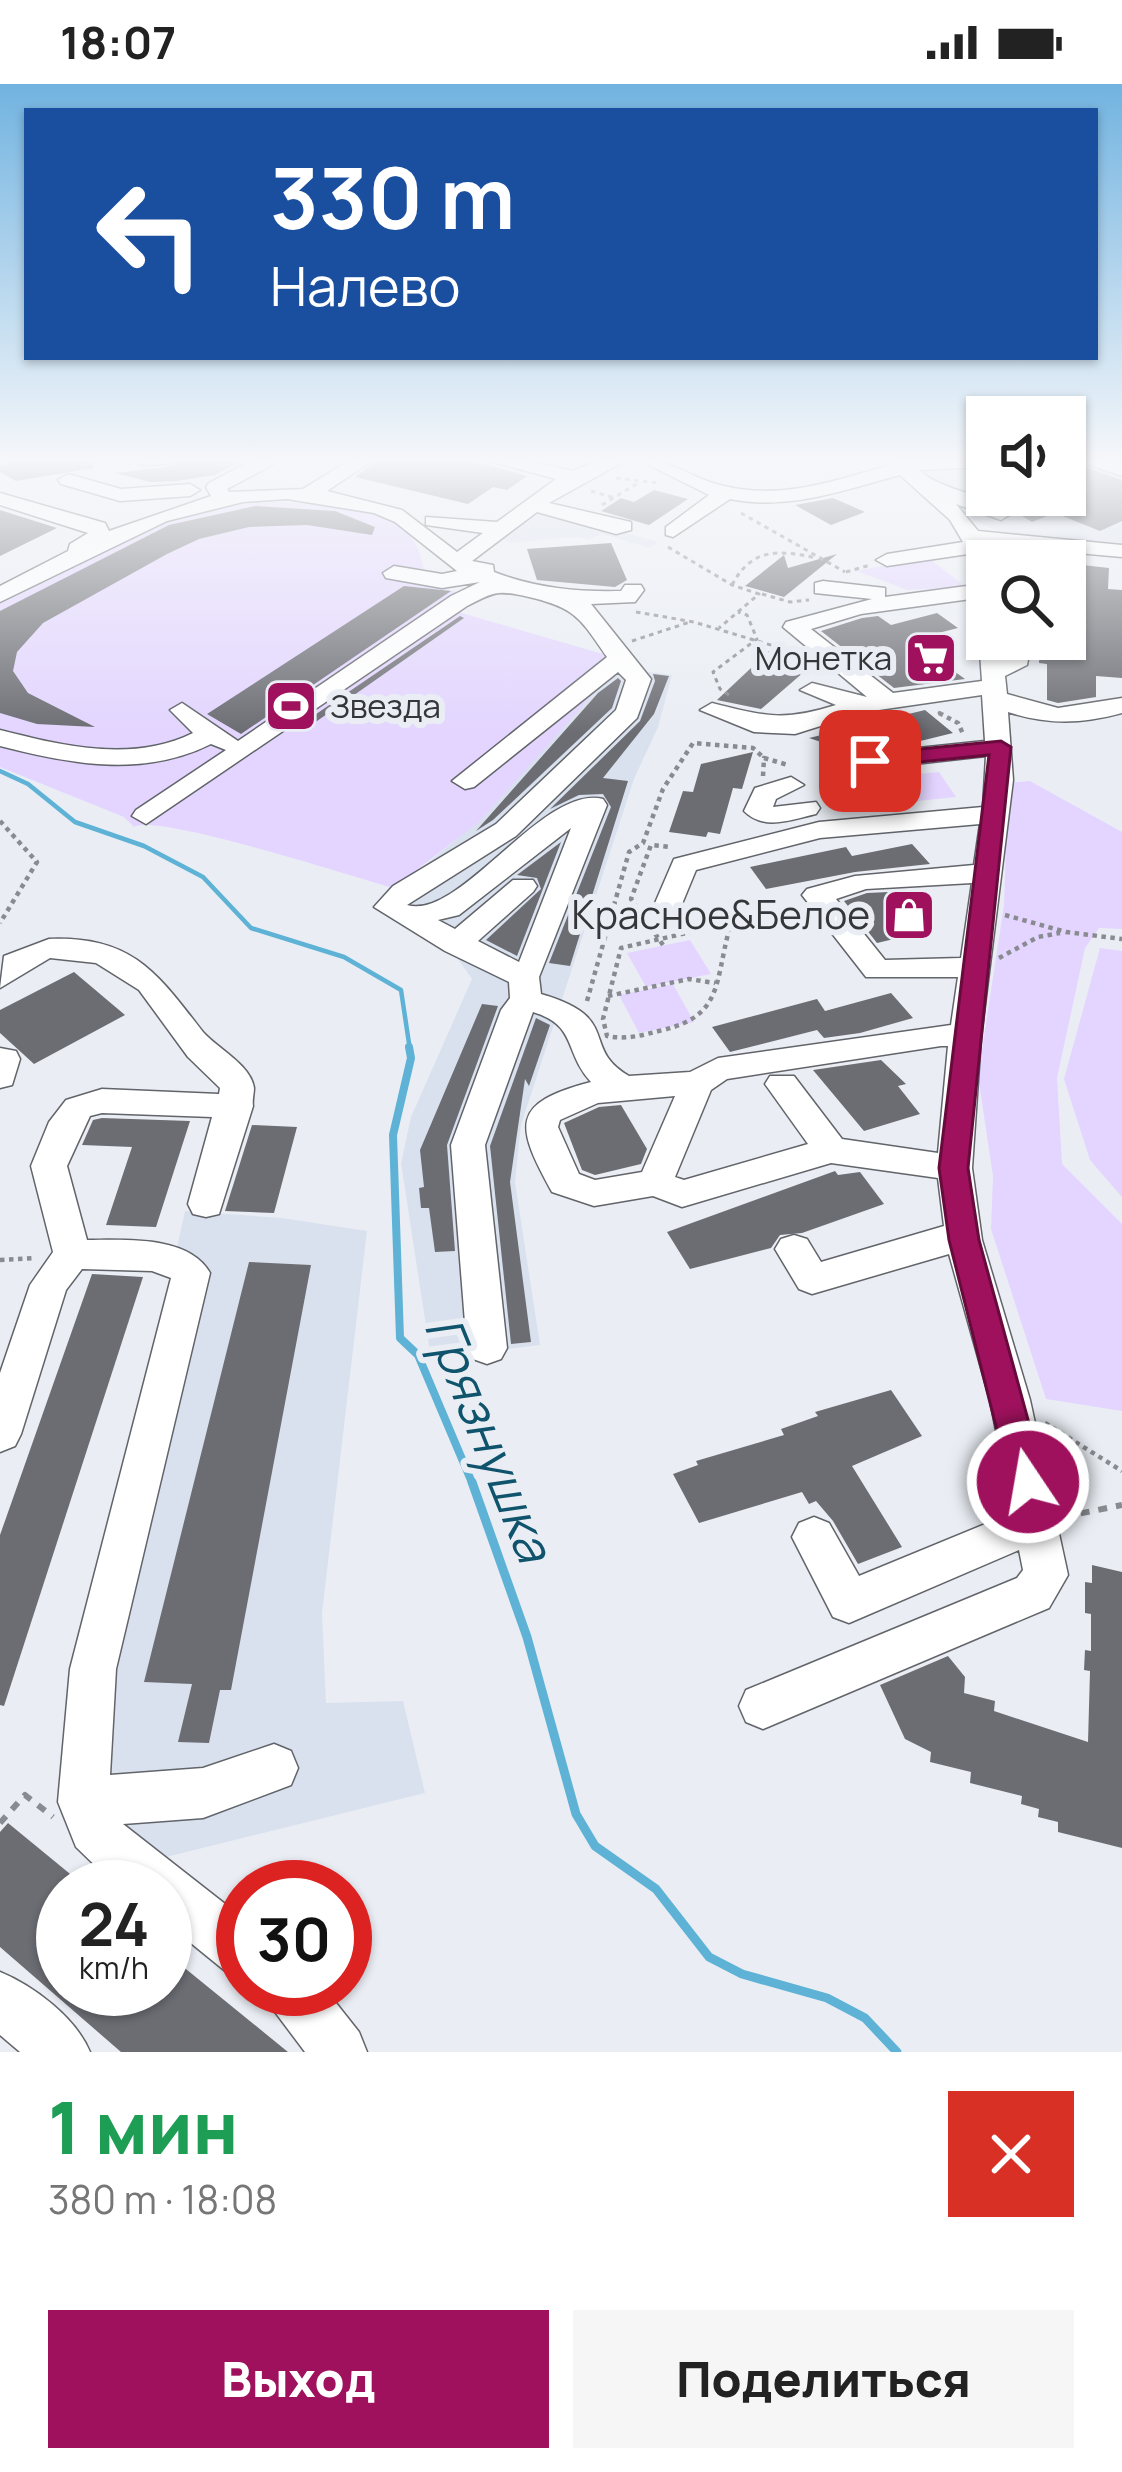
<!DOCTYPE html>
<html lang="ru">
<meta charset="utf-8">
<style>
:root{--surface:#fff;--page:#f6f6f6;--text:#222;--muted:#767676;--accent:#9f115d}
body{margin:0;font-family:Manrope,sans-serif;background:var(--page);color:var(--text);height:100vh;display:flex;flex-direction:column;font-size:45px;white-space:nowrap}
*{box-sizing:border-box;margin:0}
p{font-size:39px;color:var(--muted)}
.icon{flex:none;width:66px;height:66px;fill:none;stroke:currentColor;stroke-width:2;stroke-linecap:round;stroke-linejoin:round}
.map{position:relative;height:1968px;overflow:hidden}
.drawer{display:flex;flex-direction:column;background:var(--surface);flex:1}
.drawer>*{flex:none}
.guide{position:absolute;left:24px;top:24px;width:1074px;height:252px;border-radius:0px;box-shadow:0 3px 9px #0004;background:#1a4fa0;color:#fff;overflow:hidden}
.buttons{position:absolute;left:966px;top:312px;display:grid;gap:24px}
.buttons a{display:grid;place-items:center;width:120px;height:120px;border-radius:0px;background:var(--surface);box-shadow:0 3px 9px #0004;font-size:60px}
.speed{position:absolute;left:36px;top:1776px;display:flex;gap:24px;font-size:60px;font-weight:700;text-align:center}
.speed>*{display:grid;place-content:center;width:156px;height:156px;border-radius:50%;background:var(--surface);box-shadow:0 3px 9px #0004;line-height:1}
.speed small{font-size:30px;font-weight:400}
.speed .limit{border:18px solid #d22;background:#fff;color:#111}
.pin{position:absolute;display:grid;place-items:center;width:102px;height:102px;color:#fff;margin:-51px;border-radius:24px;box-shadow:0 6px 18px #0006}
.me{position:absolute;width:132px;margin:-66px;rotate:348deg;stroke-linejoin:round;filter:drop-shadow(0 0 9px #0008)}
.turn{display:flex;align-items:center;gap:42px;height:252px;padding:0 48px;font-size:54px}
.turn .icon{width:156px;height:156px;stroke-width:2.5}
.turn b{display:block;font-size:84px;line-height:102px}
.round{display:grid;place-items:center;flex:none;width:126px;height:126px;border-radius:0px;background:var(--page)}
.summary{display:flex;align-items:center;justify-content:space-between;height:204px;padding:0 48px}
h1{font-size:72px;font-weight:800;line-height:90px;color:#1e9e55}
.primary-button{display:flex;gap:24px;margin-top:auto;padding:24px 48px}
.primary-button a{flex:1;height:138px;border-radius:0px;background:var(--accent);color:#fff;font-size:48px;font-weight:800;line-height:138px;text-align:center}
.primary-button a+a{background:var(--page);color:var(--text)}
.status{display:flex;justify-content:space-between;align-items:center;height:84px;padding:0 60px;background:var(--surface);direction:ltr}
.status svg{height:33px;fill:currentColor}
.map>svg:first-child{display:block}
</style>
<div class="status"><b>18:07</b><svg viewBox="0 0 49 12"><path d="M0 12V9h3v3zM5 12V6h3v6zM10 12V3h3v9zM15 12V0h3v12zM26 1h20v11H26zM47 4h2v5h-2z"/></svg></div>
<div class="map">
<svg width="1122" height="1968" viewBox="0 0 1122 1968">
<rect width="100%" height="100%" fill="#eaeef4"/>
<g fill="#dae1ee">
<polygon points="1065,374 1122,374 1122,463 1004,450 975,437 909,384 987,378 987,411 1065,411"/>
<polygon points="541,425 658,458 650,464 602,450 589,456 577,453 510,459 502,454"/>
<polygon points="650,588 672,591 658,643 634,695 521,1041 515,1098 540,1261 431,1275 401,1079 411,1033 472,895 455,871 376,821 479,737 610,589"/>
<polygon points="185,1127 282,1134 367,1147 322,1529 326,1619 403,1617 425,1709 154,1776 58,1701"/>
</g>
<g fill="#e3d5ff">
<path d="M258 418C316 419 416 410 424 489L416 496 462 510 455 527 610 572 606 596 479 738 393 804C354 793 157 729 134 743L124 733 0 683V518L167 434Z"/>
<polygon points="927,473 966,503 907,506 857,487"/>
<polygon points="939,688 956,713 860,723 845,697"/>
<polygon points="1030,697 1122,748 1122,845 1099,844 1085,864 1057,994 1062,1080 1122,1140 1122,1327 1046,1315 991,1145 993,1092 978,992 1004,821 1008,699"/>
<polygon points="690,856 711,890 646,903 627,869"/>
<polygon points="1100,864 1122,867 1122,1113 1090,1076 1064,995"/>
<polygon points="673,900 694,938 639,949 619,911"/>
</g>
<g fill="none" stroke-linecap="round" stroke-linejoin="round">
<polyline stroke="#5eb2d5" stroke-width="4.5" points="0,687 28,700 75,738 144,762 203,793 251,844 344,873 401,906 410,966"/>
<polyline stroke="#5eb2d5" stroke-width="8" points="409,963 411,974 393,1051 400,1254 418,1271 473,1401"/>
<polyline stroke="#5eb2d5" stroke-width="9" points="472,1398 527,1553 576,1730 595,1762 656,1805 709,1873 742,1890 827,1914 865,1934 897,1968"/>
</g>
<g fill="#6c6d73">
<polygon points="18,374 93,374 93,384 16,397 0,388 0,382"/>
<polygon points="181,374 247,374 215,391 176,397 150,398 115,389 167,383"/>
<polygon points="380,374 464,374 527,392 507,406 493,403 468,420 355,393"/>
<polygon points="1077,380 1122,396 1122,437 1100,447 1055,429 1032,438 986,411 1065,411 1065,385"/>
<polygon points="654,406 688,415 649,441 601,427 621,414 634,418"/>
<polygon points="833,414 865,428 831,441 795,421"/>
<polygon points="255,422 335,427 375,443 372,451 307,441 249,443 199,455 167,470 43,539 17,568 13,587 28,609 95,643 37,640 0,629 0,527 169,441"/>
<polygon points="0,426 57,444 0,472"/>
<polygon points="611,459 627,496 615,503 537,496 527,465"/>
<polygon points="837,470 784,513 745,502 784,471 788,484"/>
<polygon points="1065,479 1109,484 1108,505 1122,506 1122,594 1096,592 1096,613 1058,619 1047,616 1047,580 1039,579 1040,555 1065,555"/>
<polygon points="404,502 451,507 241,650 207,630"/>
<polygon points="937,529 958,544 911,556 965,595 894,604 821,547 862,534 878,532 891,541"/>
<polygon points="460,532 464,534 307,644 300,641"/>
<polygon points="769,567 812,581 761,625 717,616"/>
<polygon points="653,590 669,592 654,630 603,694 628,697 570,882 549,879 611,723 603,710 579,711 550,725 640,637 655,597"/>
<polygon points="618,594 621,597 612,624 493,736 476,747 598,609"/>
<polygon points="925,626 953,649 904,661 891,654 845,666 809,654"/>
<polygon points="753,668 742,705 733,704 720,750 708,748 706,753 669,748 683,707 693,708 701,680"/>
<polygon points="561,758 517,872 486,856 541,805 537,794 517,791"/>
<polygon points="912,760 930,780 855,788 766,805 750,783 846,763 852,772"/>
<polygon points="910,807 928,828 918,830 932,846 877,859 844,817 867,809"/>
<polygon points="74,888 125,931 34,980 0,949 0,926"/>
<polygon points="891,909 913,934 860,949 824,954 817,946 730,968 712,943 817,915 825,927"/>
<polygon points="482,920 498,922 447,1061 455,1167 435,1168 429,1124 421,1124 419,1104 424,1103 420,1066"/>
<polygon points="536,934 550,941 529,1002 525,995 510,1098 531,1258 511,1260 490,1062"/>
<polygon points="881,976 906,1000 898,1002 920,1030 864,1047 813,986"/>
<polygon points="621,1021 647,1065 641,1080 595,1091 582,1086 564,1039 599,1023"/>
<polygon points="102,1034 190,1037 156,1143 106,1141 132,1063 82,1061 93,1036"/>
<polygon points="252,1041 297,1043 274,1129 225,1127"/>
<polygon points="835,1087 838,1091 860,1088 884,1120 802,1149 780,1151 771,1164 690,1185 667,1148"/>
<polygon points="249,1178 311,1181 231,1606 220,1606 209,1659 178,1658 192,1600 144,1598"/>
<polygon points="92,1190 143,1193 4,1622 0,1621 0,1451"/>
<polygon points="891,1306 922,1352 852,1382 902,1463 858,1480 833,1437 816,1417 809,1420 802,1408 699,1439 673,1390 698,1381 696,1377 784,1351 781,1345 818,1332 815,1328"/>
<polygon points="1092,1481 1122,1488 1122,1764 1058,1748 1058,1738 1038,1733 1039,1725 1021,1720 1022,1712 970,1699 971,1688 930,1678 931,1668 905,1655 880,1601 948,1572 965,1593 964,1609 995,1617 994,1627 1088,1658 1090,1587 1084,1586 1085,1566 1091,1567 1091,1530 1085,1529 1085,1498 1092,1499"/>
<polygon points="8,1739 86,1803 63,1803 63,1905 165,1905 165,1868 288,1968 121,1968 0,1863 0,1748"/>
</g>
<g fill="none" stroke-linecap="round" stroke-linejoin="round">
<g stroke="#616469" stroke-width="3">
<g id="minor">
<path d="M127 374H177C166 383 138 383 127 374Z"/>
<path d="M256 374H285L227 405 229 408 303 405 353 374H376L327 407 402 426 457 468 483 449 426 441V433L497 438 556 395 478 374H514L573 387 604 374H630L549 419 631 438V446L616 450 537 428 472 477 493 481 494 488C536 504 577 508 621 507L625 501H641L644 506 635 518 591 520 651 595 637 634 516 752 407 821C460 837 543 700 603 715L607 721 539 893 541 910C624 934 579 963 629 992L690 988 718 974 951 941 958 893H866L802 811 807 805 855 792 974 781 980 740 820 754 696 786 677 832 667 835 652 826 674 775 819 738 983 723 986 672 870 685 857 677 870 669 985 657 982 611 865 628 795 650 754 648 700 626 712 619C765 632 782 638 836 621L800 606 812 599 867 613 783 543 786 538 872 515 815 509V499L823 497 885 504V513L974 501 968 470 887 482 876 476 887 470 963 458 950 436 900 391C843 406 789 427 730 415L673 453 666 451V443L709 411 635 374C670 374 691 395 724 402 782 416 834 397 890 381L885 374H987V383L919 386C945 409 984 408 1011 430L1001 436 956 420 978 447 1122 461V473L988 461 991 477H987V518L978 514 861 530 811 545 893 609 982 597 979 555 987 549V555H1003L1004 574 1008 555H1032L1027 581 1005 592 1007 610 1058 624 1122 614V629C1082 640 1048 641 1008 628L1013 696 981 953 972 1084 982 1156 1030 1316 1068 1491 1049 1524 763 1645 746 1638 739 1622 746 1606 1017 1494 1023 1486 1019 1466 849 1539 833 1533 792 1453 799 1439 814 1433 829 1439 859 1492 1012 1429 990 1316 949 1170 812 1210 799 1205 775 1165 781 1155 794 1151 807 1155 821 1178 944 1142 938 1094 831 1079 682 1123 653 1112 594 1122 552 1108C515 1041 510 1019 591 998 563 967 578 942 533 928L485 1061 507 1264 501 1275 487 1280 473 1275 467 1264 451 1061 501 926 510 914 509 898 445 867 374 823 393 802 496 740 616 626 626 596 618 588 474 703 465 705 452 697 607 573C580 534 576 524 529 513 497 506 496 507 467 522L146 740 132 732 136 726 226 666 211 660C143 694 70 680 0 662V646C63 662 132 679 193 649L170 626 182 619 238 657 451 512 480 498 442 504 386 494 383 489 394 482 442 490 457 487 395 438 374 429 287 415 243 418 167 437 0 518V502L68 467 70 460 88 449 0 421V409L105 439 109 447 211 412 206 403 209 399ZM571 744 519 878 478 857 533 808 537 802 533 796H513L455 845 438 836 459 831ZM972 799 961 874 885 876 836 815 866 805ZM941 962H948L938 1069 842 1055 794 992H770L765 1000 808 1060 684 1096 675 1093 711 1006 727 995ZM675 1012 642 1088 595 1096 579 1090 558 1043 560 1036 598 1019Z"/>
<polygon points="1078,374 1122,379 1122,392 1081,378"/>
<polygon points="68,390 121,405 190,400 200,406 190,412 120,417 61,400 58,396"/>
<path d="M791 693 804 701 776 715 773 723 816 718 820 724 816 730C790 736 764 747 744 727L755 704Z"/>
<path d="M49 855C133 852 157 889 203 948 217 964 251 981 254 1004 254 1010 252 1016 253 1022L219 1130 206 1133 193 1130 188 1120 212 1033 102 1029 90 1032 67 1082 87 1156C124 1156 189 1151 210 1189L116 1585 110 1691 203 1684 274 1660 291 1667 298 1684 291 1701 203 1734 123 1740 243 1834V1894L224 1886 165 1838V1803H120L108 1794 76 1763 58 1718 70 1585 171 1194 152 1187 82 1185 66 1206 21 1350 15 1362 0 1368V1289L30 1201 53 1168 31 1082 49 1038 66 1016 102 1005 219 1010 220 1004 188 973 139 906 96 879 50 874 0 904 4 872Z"/>
<polygon points="0,964 16,967 20,975 12,1001 0,1004"/>
<path d="M0 1888C34 1902 76 1934 90 1968H20L0 1951Z"/>
<polygon points="264,1905 325,1905 359,1948 367,1968 305,1968 272,1924"/>
</g>
</g>
<g stroke="#898b90" stroke-width="3" stroke-dasharray="4.5 4.5" stroke-linecap="butt">
<polyline points="616,394 658,399"/>
<polyline points="591,407 615,414"/>
<polyline points="602,421 638,399"/>
<polyline points="741,429 845,488"/>
<polyline points="668,463 732,501 759,510 719,544"/>
<polyline points="846,488 870,481"/>
<path d="M732 501C752 463 779 466 817 474"/>
<polyline points="762,510 790,518 809,516"/>
<polyline points="636,528 694,538 794,568"/>
<polyline points="632,557 690,538"/>
<polyline points="729,611 720,605 713,588 757,555 747,531 738,528"/>
<polyline points="938,628 945,632"/>
</g>
<g stroke="#898b90" stroke-width="4.5" stroke-dasharray="4.5 4.5" stroke-linecap="butt">
<polyline points="939,629 958,639 964,652"/>
<polyline points="763,692 764,674 788,681"/>
<polyline points="0,737 37,778 0,839"/>
<polyline points="1005,831 1066,848 1122,855"/>
<path d="M708 844 729 846C715 899 722 932 663 946 643 951 627 956 607 952L603 935 621 864Z"/>
<polyline points="663,861 631,815 651,761 670,763"/>
<polyline points="999,874 1038,853 1060,849"/>
<polyline points="608,912 689,895 715,899"/>
<polyline points="587,917 629,768 643,759 663,705 693,659 753,664 764,674"/>
<polyline points="0,1176 35,1174"/>
<polyline points="1045,1339 1122,1387"/>
</g>
<g stroke="#898b90" stroke-width="6" stroke-dasharray="9 9" stroke-linecap="butt">
<polyline points="1063,1433 1122,1421"/>
<polyline points="0,1739 25,1711 53,1733"/>
</g>
<use href="#minor" fill="#fff" fill-rule="evenodd"/>
</g>
<linearGradient id="sky" x2="0" y2="1"><stop stop-color="#71b3e0"/><stop offset="0.58" stop-color="#f6f7fa"/><stop offset="1" stop-color="#f6f7fa" stop-opacity="0"/></linearGradient>
<rect width="1122" height="649" fill="url(#sky)"/>
<polygon fill="#9f115d" stroke="#670b3c" stroke-width="3" points="1001,657 1011,663 968,1084 979,1156 1045,1398 1040,1409 1028,1413 1015,1409 1010,1398 949,1156 939,1084 989,671 870,683 859,677 870,670"/>
<defs>
<g id="supermarket-square" transform="scale(2.7)"><rect x="-9" y="-9" width="18" height="18" rx="4" fill="#9f115d" stroke="#eaeef4"/><path d="M-6-5.5h2.5l.6 2H6L4.5 2H-2.5L-4.4-4H-6ZM-1.5 3.2a1.3 1.3 0 1 0 .1 0ZM3 3.2a1.3 1.3 0 1 0 .1 0Z" fill="#fff"/></g>
<g id="stadium-square" transform="scale(2.7)"><rect x="-9" y="-9" width="18" height="18" rx="4" fill="#9f115d" stroke="#eaeef4"/><path d="M0-5a6.5 5 0 1 0 0 10a6.5 5 0 1 0 0-10ZM-3.5-1.8h7v3.6h-7Z" fill="#fff"/></g>
<g id="shop-square" transform="scale(2.7)"><rect x="-9" y="-9" width="18" height="18" rx="4" fill="#9f115d" stroke="#eaeef4"/><path d="M-5-2.5h2.3a2.7 3.5 0 0 1 5.4 0H5L5.5 6h-11ZM-1.5-2.5h3a1.5 2.3 0 0 0-3 0Z" fill="#fff"/></g>
</defs>
<g fill-rule="evenodd">
<use href="#supermarket-square" x="931" y="574"/>
<use href="#stadium-square" x="291" y="622"/>
<use href="#shop-square" x="909" y="831"/>
</g>
<g text-anchor="middle" stroke-width="12" stroke-linejoin="round" paint-order="stroke">
<g font-size="33" fill="#353639" stroke="#eaeef4" text-anchor="end">
<text x="892" y="586">Монетка</text>
<text x="330" y="634" text-anchor="start">Звезда</text>
</g>
<g font-size="39" fill="#353639" stroke="#eaeef4" text-anchor="end">
<text x="870" y="845">Красное&amp;Белое</text>
</g>
<g font-size="51" font-style="italic" fill="#0f546c" stroke="#eaeef4">
<text transform="translate(489 1355) rotate(68)" y="18">Грязнушка</text>
</g>
</g>
</svg>
<div class="buttons">
<a><svg class="icon" aria-label="sound" viewBox="0 0 24 24"><path d="M4 9h4l5-4v14l-5-4H4zM17 9q2 3 0 6"/></svg></a>
<a><svg class="icon" aria-label="search" viewBox="0 0 24 24"><circle cx="10" cy="10" r="6"/><path d="M15 15l6 6"/></svg></a>
</div>
<div class="speed"><div>24<small>km/h</small></div><div class="limit">30</div></div>
<div class="pin" style="left:870px;top:677px;background:#d93025"><svg class="icon" aria-label="arrive" viewBox="0 0 24 24"><path d="M6 21V4h12l-3 4 3 4H6"/></svg></div>
<svg class="me" style="left:1028px;top:1398px" viewBox="-20 -20 40 40"><circle r="17" fill="#9f115d" stroke="#fff" stroke-width="3"/><path d="M0-11L8 9 0 5-8 9z" fill="#fff"/></svg>
<div class="guide">
<div class="turn"><svg class="icon" aria-label="left" viewBox="0 0 24 24"><path d="M17 20v-9H6M10 6l-5 5 5 5"/></svg><div><b>330 m</b>Налево</div></div>
</div>
</div>
<section class="drawer">
<div class="summary"><div><h1>1 мин</h1><p>380 m · 18:08</p></div><a class="round" style="background:#d93025;color:#fff"><svg class="icon" aria-label="close" viewBox="0 0 24 24"><path d="M6 6l12 12M18 6L6 18"/></svg></a></div>
<div class="primary-button"><a>Выход</a><a>Поделиться</a></div>
</section>
